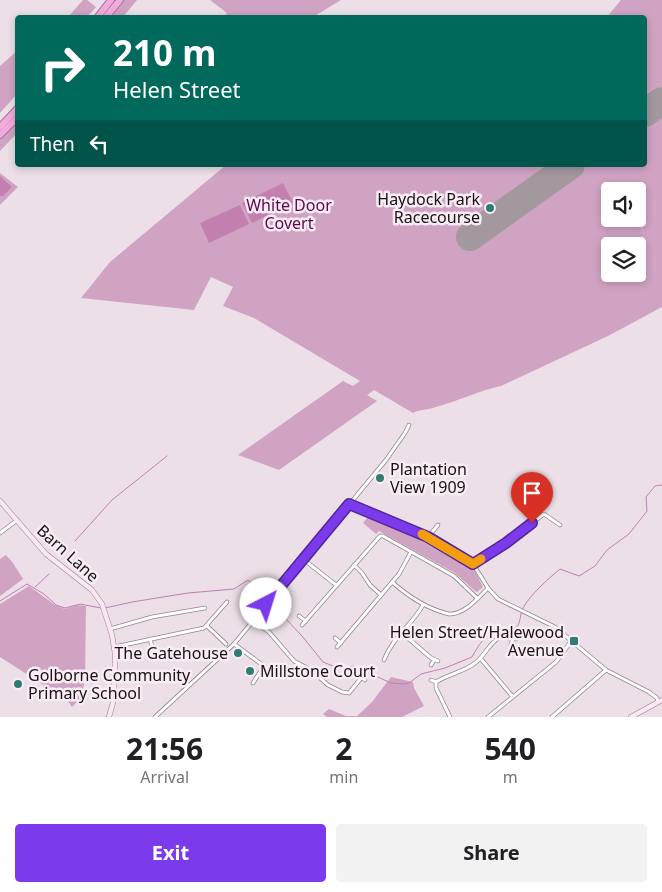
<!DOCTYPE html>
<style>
:root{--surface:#fff;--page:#f2f2f2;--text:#202124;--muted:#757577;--accent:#7c3aed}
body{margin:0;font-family:"Noto Sans",sans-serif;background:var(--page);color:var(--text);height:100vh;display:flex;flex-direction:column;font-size:19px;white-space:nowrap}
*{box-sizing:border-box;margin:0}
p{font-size:16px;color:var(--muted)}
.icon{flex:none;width:28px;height:28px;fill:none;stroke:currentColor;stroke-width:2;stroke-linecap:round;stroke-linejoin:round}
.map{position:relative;height:717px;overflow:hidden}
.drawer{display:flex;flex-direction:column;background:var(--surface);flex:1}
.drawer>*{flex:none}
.guide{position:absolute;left:15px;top:15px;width:632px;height:152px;border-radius:5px;box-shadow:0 2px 8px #0003;background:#00695c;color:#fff;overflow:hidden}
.controls{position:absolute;left:601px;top:182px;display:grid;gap:10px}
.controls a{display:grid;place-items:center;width:45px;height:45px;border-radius:5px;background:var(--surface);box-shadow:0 2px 8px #0003;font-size:25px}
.pin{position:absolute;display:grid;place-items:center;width:42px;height:42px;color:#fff;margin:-51px -21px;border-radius:50% 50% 50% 0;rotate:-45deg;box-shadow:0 0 5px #0007}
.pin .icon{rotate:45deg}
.me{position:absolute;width:55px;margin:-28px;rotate:40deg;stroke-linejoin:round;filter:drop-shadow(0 0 4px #0008)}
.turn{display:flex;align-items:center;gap:18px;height:105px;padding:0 15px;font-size:22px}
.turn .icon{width:65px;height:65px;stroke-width:2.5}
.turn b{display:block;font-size:35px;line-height:42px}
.then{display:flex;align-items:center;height:48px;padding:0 15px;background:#0003;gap:10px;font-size:19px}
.eta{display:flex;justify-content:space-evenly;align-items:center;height:85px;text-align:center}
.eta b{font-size:30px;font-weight:700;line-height:35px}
.action{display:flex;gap:10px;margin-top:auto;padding:10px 15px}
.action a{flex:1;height:58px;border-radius:5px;background:var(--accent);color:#fff;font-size:20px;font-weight:700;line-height:58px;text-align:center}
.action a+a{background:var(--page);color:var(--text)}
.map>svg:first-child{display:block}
</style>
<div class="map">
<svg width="662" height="717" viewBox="0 0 662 717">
<rect width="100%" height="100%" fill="#ecdfe7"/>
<g fill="#d0a3c2" fill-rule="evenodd">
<polygon points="83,0 87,0 96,7 87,17 68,17"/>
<polygon points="124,0 137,0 123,17 109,18"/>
<polygon points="210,0 341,0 313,17 224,18 227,13"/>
<path d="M621 0H662V307L608 336 501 386C478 391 458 401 436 407 428 410 420 409 413 413L374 390 367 395 377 401 279 470 238 455 343 381 353 386 360 381 254 318 223 306 233 287 211 277 194 310 81 298 110 262 226 165H645V18L607 17ZM610 191H638V219H610ZM610 246H638V274H610Z"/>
<polygon points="17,51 17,94 0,113 0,66"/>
<polygon points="17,120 17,133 0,151 0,138"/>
<polygon points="0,173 18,187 0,205"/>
<polygon points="369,516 389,524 395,524 399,527 405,528 428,538 445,549 451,555 472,565 483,587 477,592 475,591 455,573 379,531 376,534 363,523"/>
<polygon points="6,555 13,563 23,579 0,596 0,559"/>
<polygon points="29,586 55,605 65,609 77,605 86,606 85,681 80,699 72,707 67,700 0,657 0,604"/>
<polygon points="281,591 291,600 284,608 275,598"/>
<polygon points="391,677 413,682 414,688 424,706 402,717 327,717 323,714 329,709 346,716 357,716 372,702"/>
</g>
<g fill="#c47fb1">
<polygon points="0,176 12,187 3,196 0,196"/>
<polygon points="283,183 293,203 252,223 242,203"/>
<polygon points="240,205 249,224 209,243 200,223"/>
</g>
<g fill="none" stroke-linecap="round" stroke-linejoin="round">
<g stroke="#c47fb1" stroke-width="1">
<polyline points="75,541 112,500 167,456"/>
<polyline points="35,587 49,574"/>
<polyline points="0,601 27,584 44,594 56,605 65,608 80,604 101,608"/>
<path d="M271 603 302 636 323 662 338 668 354 666 391 683 402 684 409 683 421 674 445 668 472 657C485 633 491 632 517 627 521 621 520 614 523 608 530 595 549 578 560 569L579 576 595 566 607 550 629 534 647 511 646 497 655 486 662 485"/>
<polyline points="105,608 132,602 188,593 234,589 248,580 268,600"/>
</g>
<g stroke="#a2989e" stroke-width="28">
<polyline points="645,113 662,101"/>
<polyline points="470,237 571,165"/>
</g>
<g stroke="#91868d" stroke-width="4.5">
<g id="street">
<polyline points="349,504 428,537 473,564 488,588 498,599 555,627 606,670 649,692 657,698 658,702"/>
<polyline points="0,533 16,521"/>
<polyline points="428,537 438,525"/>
<polyline points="303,559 336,585"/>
<polyline points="473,564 506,543 544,514 560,525"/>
<polyline points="354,565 362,573 370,585 381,595"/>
<path d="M392 582C409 597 427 609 449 614 464 615 478 598 488 588"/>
<polyline points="299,616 306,621"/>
<polyline points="253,621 269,632 294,661 311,670 328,685 342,692 349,693 362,677"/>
<polyline points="302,625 380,536 383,536 454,576 477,598"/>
<polyline points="207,626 226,644"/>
<polyline points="110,629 152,617 205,608"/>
<polyline points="402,633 431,658 438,661"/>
<polyline points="335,638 341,643"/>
<polyline points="150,639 154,654"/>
<polyline points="234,644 264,666 253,683"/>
<polyline points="511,645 513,638"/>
<polyline points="114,647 204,628 227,602"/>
<polyline points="337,647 399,574 411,552"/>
<polyline points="481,659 513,697"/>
<path d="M384 660C392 638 412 625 423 605"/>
<polyline points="431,665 434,660"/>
<polyline points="358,675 365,680"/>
<path d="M431 680 436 682C448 674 464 672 475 663 485 656 489 643 500 637L516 639"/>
<polyline points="436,682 436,688 450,717"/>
<polyline points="155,717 234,644 386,460 405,433 409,425"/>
<polyline points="488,717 556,662 572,640"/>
<polyline points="552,717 606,670"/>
</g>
</g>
<g stroke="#91868d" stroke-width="5.5">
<g id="secondary">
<polyline points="0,501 46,554 92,590 102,604 112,635 115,654 114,699 109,717"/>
<polyline points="631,717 662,700"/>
</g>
</g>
<g stroke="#a57596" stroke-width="8">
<g id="highway">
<polyline points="97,18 111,0"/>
<polyline points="105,18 120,0"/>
<polyline points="0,127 18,108"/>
<polyline points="0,135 18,117"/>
</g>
</g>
<use href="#street" stroke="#fff" stroke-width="3"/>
<use href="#secondary" stroke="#fbe6f4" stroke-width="4.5"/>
<use href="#highway" stroke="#f2aadc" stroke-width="6"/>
</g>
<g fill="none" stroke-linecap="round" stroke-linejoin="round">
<g stroke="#51269a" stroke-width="12">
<polyline id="route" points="266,604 349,504 428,537 473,564 506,543 532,523"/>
</g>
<use href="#route" stroke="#7c3aed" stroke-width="9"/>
<polyline stroke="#f59e0b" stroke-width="9" points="422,534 473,564 481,559"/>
</g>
<g fill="#327a75" stroke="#f9ecf4" stroke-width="2">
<circle cx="490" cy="208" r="5"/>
<circle cx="380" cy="478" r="5"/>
<rect x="569" y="636" width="10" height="10" rx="2.5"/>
<circle cx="238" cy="653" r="5"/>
<circle cx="250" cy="671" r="5"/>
<circle cx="18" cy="684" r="5"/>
</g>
<g text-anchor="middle" stroke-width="5" stroke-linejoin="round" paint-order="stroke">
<g font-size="16" fill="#171215" stroke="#f9ecf4" text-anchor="end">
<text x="480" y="205">Haydock Park<tspan x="480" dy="18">Racecourse</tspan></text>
<text x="390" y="475" text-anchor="start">Plantation<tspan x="390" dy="18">View 1909</tspan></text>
<text x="564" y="638">Helen Street/Halewood<tspan x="564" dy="18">Avenue</tspan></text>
<text x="228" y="659">The Gatehouse</text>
<text x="260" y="677" text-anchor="start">Millstone Court</text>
<text x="28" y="681" text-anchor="start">Golborne Community<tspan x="28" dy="18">Primary School</tspan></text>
</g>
<g font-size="16" fill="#5d074c" stroke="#f9ecf4">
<text x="289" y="211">White Door<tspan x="289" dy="18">Covert</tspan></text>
</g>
<g font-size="16" fill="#171215" stroke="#f9ecf4">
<text transform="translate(68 553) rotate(42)" y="6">Barn Lane</text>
</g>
</g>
</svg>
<div class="controls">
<a><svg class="icon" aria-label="sound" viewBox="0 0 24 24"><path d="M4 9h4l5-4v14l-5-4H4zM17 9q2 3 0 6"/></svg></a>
<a><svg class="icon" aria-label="layers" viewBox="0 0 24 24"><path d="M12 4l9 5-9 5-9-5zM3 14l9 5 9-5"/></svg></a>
</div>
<div class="pin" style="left:532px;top:523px;background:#d93025"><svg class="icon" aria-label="arrive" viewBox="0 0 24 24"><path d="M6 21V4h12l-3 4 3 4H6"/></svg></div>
<svg class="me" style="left:266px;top:604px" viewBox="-20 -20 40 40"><circle r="19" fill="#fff"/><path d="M0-13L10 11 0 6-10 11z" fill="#7c3aed"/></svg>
<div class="guide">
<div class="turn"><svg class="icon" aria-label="right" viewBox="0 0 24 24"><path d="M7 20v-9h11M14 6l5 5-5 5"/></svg><div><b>210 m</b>Helen Street</div></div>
<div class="then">Then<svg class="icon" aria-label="left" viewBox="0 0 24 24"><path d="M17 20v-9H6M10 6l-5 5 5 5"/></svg></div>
</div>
</div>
<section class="drawer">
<div class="eta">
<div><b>21:56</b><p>Arrival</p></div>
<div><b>2</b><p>min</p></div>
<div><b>540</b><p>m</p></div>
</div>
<div class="action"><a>Exit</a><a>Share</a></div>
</section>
